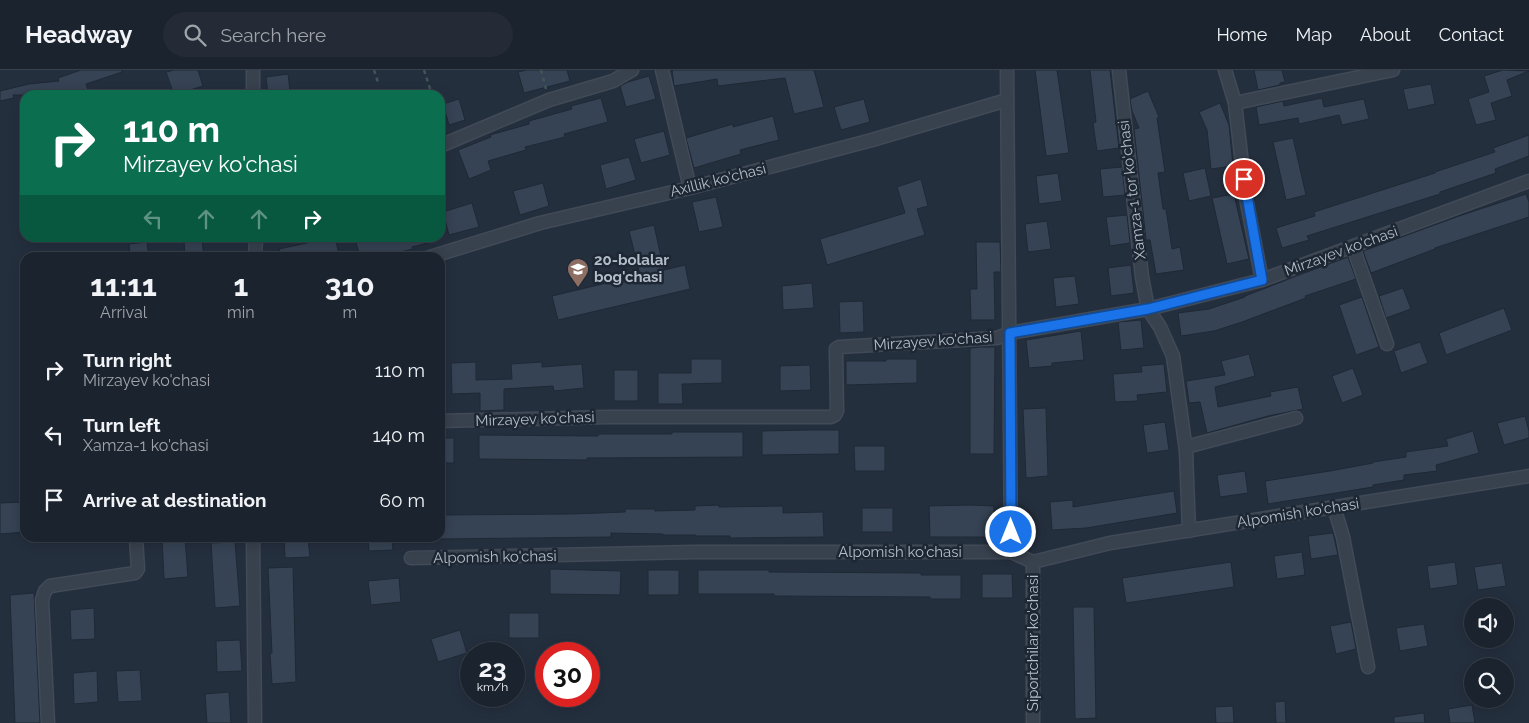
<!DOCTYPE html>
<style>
:root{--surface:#1b232e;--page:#242b36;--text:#f1f3f6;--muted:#a0a4aa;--line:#39404a}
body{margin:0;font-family:Raleway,sans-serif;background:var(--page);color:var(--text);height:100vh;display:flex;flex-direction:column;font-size:19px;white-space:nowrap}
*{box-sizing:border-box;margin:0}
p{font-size:16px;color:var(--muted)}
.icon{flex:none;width:28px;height:28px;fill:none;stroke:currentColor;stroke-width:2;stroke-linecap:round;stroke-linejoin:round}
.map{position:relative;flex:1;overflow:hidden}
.details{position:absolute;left:20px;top:182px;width:425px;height:290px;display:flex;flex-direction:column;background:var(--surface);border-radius:15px;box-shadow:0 2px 12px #0003,0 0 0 1px var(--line)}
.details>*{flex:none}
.hud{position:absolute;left:20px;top:20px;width:425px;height:152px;border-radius:15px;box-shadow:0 2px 12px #0003,0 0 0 1px var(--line);background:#0b6e4f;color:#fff;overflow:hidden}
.controls{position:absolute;left:1464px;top:528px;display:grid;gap:10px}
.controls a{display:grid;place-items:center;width:50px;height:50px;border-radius:50%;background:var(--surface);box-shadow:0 2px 12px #0003,0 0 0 1px var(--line);font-size:25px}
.speed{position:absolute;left:460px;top:572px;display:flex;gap:10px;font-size:25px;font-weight:700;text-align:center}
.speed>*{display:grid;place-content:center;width:65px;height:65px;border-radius:50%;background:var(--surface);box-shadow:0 2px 12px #0003,0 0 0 1px var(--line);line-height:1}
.speed small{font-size:12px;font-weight:400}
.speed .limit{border:8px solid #d22;background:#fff;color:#111}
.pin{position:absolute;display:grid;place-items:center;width:42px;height:42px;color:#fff;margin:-21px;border:2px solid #fff;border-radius:50%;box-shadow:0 1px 5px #0007}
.me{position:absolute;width:55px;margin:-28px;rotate:0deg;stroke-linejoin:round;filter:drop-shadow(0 0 4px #0008)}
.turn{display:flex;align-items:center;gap:18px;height:105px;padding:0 20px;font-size:22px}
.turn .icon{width:65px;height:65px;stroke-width:2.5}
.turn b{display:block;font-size:35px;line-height:42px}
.lanes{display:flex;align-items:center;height:48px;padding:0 20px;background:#0003;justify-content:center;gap:25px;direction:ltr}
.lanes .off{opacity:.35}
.eta{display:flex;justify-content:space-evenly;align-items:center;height:85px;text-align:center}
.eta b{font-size:30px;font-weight:700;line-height:35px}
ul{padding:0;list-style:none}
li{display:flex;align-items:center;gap:15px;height:65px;padding:0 20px}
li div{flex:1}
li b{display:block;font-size:19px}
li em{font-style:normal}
header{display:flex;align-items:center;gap:30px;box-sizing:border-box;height:70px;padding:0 25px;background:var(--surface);border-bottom:1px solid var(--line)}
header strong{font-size:24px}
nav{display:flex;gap:28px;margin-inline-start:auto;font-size:18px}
.search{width:350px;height:45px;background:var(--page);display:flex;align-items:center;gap:12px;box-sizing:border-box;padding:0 18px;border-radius:28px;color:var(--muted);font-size:19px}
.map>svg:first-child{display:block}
</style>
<header>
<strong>Headway</strong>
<div class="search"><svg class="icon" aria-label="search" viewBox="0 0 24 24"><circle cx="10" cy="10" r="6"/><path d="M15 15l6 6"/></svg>Search here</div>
<nav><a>Home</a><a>Map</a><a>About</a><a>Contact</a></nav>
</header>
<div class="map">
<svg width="1529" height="653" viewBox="0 0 1529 653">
<rect width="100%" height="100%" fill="#242f3e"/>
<g fill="#364354" stroke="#1f2835">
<polygon points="81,0 122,0 122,2 86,14 90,25 13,25 14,28 0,31 0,21 29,14 59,11 58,8"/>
<polygon points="174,0 198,0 203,16 174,25 166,2"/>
<polygon points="527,0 567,0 570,11 524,23 518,2"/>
<polygon points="672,0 814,0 824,37 794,44 785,8 718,16 717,9 674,16"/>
<polygon points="1035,0 1057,0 1069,83 1046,86"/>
<polygon points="1090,0 1110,0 1119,78 1097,81 1093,53 1096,52"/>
<polygon points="1254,0 1282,0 1285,12 1280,13 1280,15 1258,20"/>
<polygon points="1503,0 1529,1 1507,10 1512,26 1491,33 1496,50 1476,55 1468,29 1489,22 1484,6"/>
<polygon points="288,4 290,21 268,24 266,7"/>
<polygon points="649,6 656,29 626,37 620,16 628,12"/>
<polygon points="1431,14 1435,34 1408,40 1403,19"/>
<polygon points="1148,21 1159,47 1157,48 1165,102 1158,103 1163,139 1166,139 1172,179 1180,177 1184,200 1156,204 1150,170 1146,170 1134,59 1139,58 1132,41 1130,29"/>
<polygon points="601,28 608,52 564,64 565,67 525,77 526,80 488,91 491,100 469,109 458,80 491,67 490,65 529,54 529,51 572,39 571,36"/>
<polygon points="1322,28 1324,37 1364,29 1369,49 1342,55 1339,45 1299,54 1298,48 1259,55 1256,37 1283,31 1284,36"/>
<polygon points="459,29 465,50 449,55 443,34"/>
<polygon points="864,29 870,52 841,60 834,37"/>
<polygon points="1220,33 1229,55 1233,96 1211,99 1207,60 1199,42"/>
<polygon points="773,46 779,70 740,80 741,84 694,98 686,68 733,54 733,57"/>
<polygon points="664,61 670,85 641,93 634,69"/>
<polygon points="1529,65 1529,86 1495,99 1496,103 1440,122 1440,124 1307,166 1309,170 1282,178 1276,158 1315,146 1314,142 1435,103 1435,102 1495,82 1493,78"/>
<polygon points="1293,68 1306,125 1286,130 1273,72"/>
<polygon points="629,87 636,110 606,119 600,95"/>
<polygon points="1122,97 1125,125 1103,127 1100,99"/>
<polygon points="1205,98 1211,126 1189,131 1183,103"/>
<polygon points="1058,103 1062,131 1039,134 1036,106"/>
<polygon points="921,109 928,136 917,139 925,165 827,195 820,169 905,143 897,117"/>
<polygon points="543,113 549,136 520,145 513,121"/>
<polygon points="1234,124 1249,189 1227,194 1212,128"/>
<polygon points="1526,124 1529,132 1529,147 1435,178 1435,179 1371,203 1363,181 1462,145"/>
<polygon points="716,127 723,157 699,162 692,132"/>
<polygon points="472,133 479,157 449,165 443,142"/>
<polygon points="1127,145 1130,173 1110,176 1106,147"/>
<polygon points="1047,151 1051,179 1028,182 1025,154"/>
<polygon points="654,155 664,200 685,195 690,219 558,250 552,226 640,205 629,161"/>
<polygon points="330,168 335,168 340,188 282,188 279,179"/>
<polygon points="355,168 435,168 435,171 412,177 413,179 384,186 385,188 360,188"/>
<polygon points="202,169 204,188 185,188 184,170"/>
<polygon points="147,172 149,188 130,188 129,174"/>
<polygon points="976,172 1000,172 1001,202 994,202 995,250 971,250 970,219 977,219"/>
<polygon points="1348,187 1356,209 1305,226 1306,228 1242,252 1214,261 1181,266 1178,243 1209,239 1245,227 1245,226 1299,205"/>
<polygon points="1131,195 1134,223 1111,226 1108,198"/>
<polygon points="1075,206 1079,234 1056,237 1053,208"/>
<polygon points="812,213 814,238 783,240 782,216"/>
<polygon points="1403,218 1411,239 1386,248 1379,226"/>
<polygon points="1362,227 1379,277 1356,285 1339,235"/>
<polygon points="863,231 864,262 840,263 839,232"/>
<polygon points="1504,238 1512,260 1446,285 1439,263"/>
<polygon points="1141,250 1144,278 1121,280 1118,252"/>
<polygon points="1081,261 1084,290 1052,293 1052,296 1029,298 1026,270"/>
<polygon points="1420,272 1428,293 1401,303 1394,281"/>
<polygon points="981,277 995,277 994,384 970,384 970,278"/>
<polygon points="1249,284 1255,306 1215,317 1218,337 1271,326 1270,322 1298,317 1303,339 1268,346 1207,363 1200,332 1189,333 1186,311 1225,305 1221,291"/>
<polygon points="691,289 722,289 722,313 682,314 683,334 658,334 658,303 691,303"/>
<polygon points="886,289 917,289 917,313 846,315 846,291 886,291"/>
<polygon points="476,292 476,310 512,309 511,294 542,292 542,297 582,294 584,318 554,321 553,316 504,319 504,340 480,341 480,323 452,324 451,293"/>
<polygon points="1164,294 1167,322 1137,325 1138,331 1115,332 1113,304 1142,302 1141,296"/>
<polygon points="810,295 811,320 780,321 780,296"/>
<polygon points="1353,298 1363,325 1342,333 1332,306"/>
<rect x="614" y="300" width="24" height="31"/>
<polygon points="1046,338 1048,406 1026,408 1023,339"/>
<polygon points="1525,346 1529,361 1529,368 1504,375 1497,353"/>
<polygon points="1165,352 1169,380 1147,383 1143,355"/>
<polygon points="808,360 839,360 839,384 762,385 762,361"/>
<polygon points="1473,361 1479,383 1436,395 1437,401 1404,405 1404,410 1373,415 1373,417 1268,434 1265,411 1330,401 1373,393 1373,392 1406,387 1406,382 1448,376 1446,369"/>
<polygon points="672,362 743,362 743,387 587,388 587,390 479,389 479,365 598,366 598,364 672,364"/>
<rect x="440" y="368" width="14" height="25"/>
<polygon points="854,376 885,376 885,401 855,401"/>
<polygon points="1245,401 1248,423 1220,427 1217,405"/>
<polygon points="1174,421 1177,443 1086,458 1052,460 1050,432 1073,430 1073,437"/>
<polygon points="24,432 25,462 0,464 0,433"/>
<polygon points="719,435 719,437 783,436 783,443 823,442 824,467 730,468 730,466 696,466 696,465 663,465 663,464 611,463 611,467 440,469 440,445 571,444 625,442 625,439 655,439 655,441 695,440 695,436"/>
<polygon points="970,435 994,436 994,467 930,467 929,436"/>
<rect x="862" y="438" width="31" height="24"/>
<polygon points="1333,463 1338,485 1311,489 1308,466"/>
<polygon points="162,468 185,468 188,507 164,509"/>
<polygon points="284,468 308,468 310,487 285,488"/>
<polygon points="368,468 392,468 393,480 369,481"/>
<polygon points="235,472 240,536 215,538 211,473"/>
<polygon points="1302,482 1305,505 1277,509 1274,486"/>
<polygon points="1231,492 1234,517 1126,533 1122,508"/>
<polygon points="1455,492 1458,515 1430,519 1427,496"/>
<polygon points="1502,493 1506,516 1478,520 1474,497"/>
<polygon points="293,497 296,612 272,614 270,583 272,583 268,498"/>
<polygon points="550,499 621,501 620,525 550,524"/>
<rect x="648" y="500" width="31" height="25"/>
<polygon points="698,500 769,500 769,502 921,503 921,505 961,505 961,529 930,529 930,527 774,526 774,524 698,524"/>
<polygon points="982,504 1012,504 1013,528 982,528"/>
<polygon points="399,508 401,532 371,535 368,511"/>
<polygon points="34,523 40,653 15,653 10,525"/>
<polygon points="1073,537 1094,537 1096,648 1075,649"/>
<polygon points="94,538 95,569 71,570 70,540"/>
<rect x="509" y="543" width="30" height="25"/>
<polygon points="1351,552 1356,579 1336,584 1330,556"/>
<polygon points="1424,554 1428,576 1400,581 1396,558"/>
<polygon points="460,560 467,583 438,592 431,569"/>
<polygon points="240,570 242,601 217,602 216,571"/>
<polygon points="140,600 142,631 118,632 116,601"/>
<polygon points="97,601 98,632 74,634 73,603"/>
<polygon points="229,622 231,653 207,653 205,624"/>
<polygon points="1285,631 1286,653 1276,653 1275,632"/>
<polygon points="1472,635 1475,653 1450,653 1448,639"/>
<polygon points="1233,636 1234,653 1216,653 1215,637"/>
<polygon points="1424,643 1425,653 1394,653 1394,647"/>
</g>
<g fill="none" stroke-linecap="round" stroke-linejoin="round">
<g stroke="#414a57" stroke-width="15">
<g id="street">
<polyline points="253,0 253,25"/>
<polyline points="662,0 690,118"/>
<polyline points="1007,0 1011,482"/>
<polyline points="1119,0 1142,207 1148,239 1160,257 1173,286 1186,381 1189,461"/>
<polyline points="1225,0 1235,33 1246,128 1262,210"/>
<polyline points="1235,33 1393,0"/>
<polyline points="440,76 549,30 613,11 632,0"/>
<polyline points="1353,177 1387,274"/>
<polyline points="255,188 256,168"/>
<polyline points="427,188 540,153 690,118 872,70 1007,30"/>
<polyline points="440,351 608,347 831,347 835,345 837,341 836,279 839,277 997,268 1010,263 1148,239 1262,210 1529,111"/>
<polyline points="1186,377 1296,348"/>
<polyline points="1334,437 1343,467 1368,597"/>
<polyline points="253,468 255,653"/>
<polyline points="411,488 694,482 1011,482 1033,492 1110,473 1529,406"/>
<polyline points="1033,492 1033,653"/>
<polyline points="48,653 42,530 45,521 50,516 135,503 138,499 136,468"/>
</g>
</g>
<g stroke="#3f5557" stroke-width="2.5" stroke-dasharray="4 4" stroke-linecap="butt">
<polyline points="374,0 379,15"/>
<polyline points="424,0 432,25"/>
<polyline points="541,0 546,19"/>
<polyline points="440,51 443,63"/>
</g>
<use href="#street" stroke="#38414e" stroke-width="12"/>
</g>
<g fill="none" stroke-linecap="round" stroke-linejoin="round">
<g stroke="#114b97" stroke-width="12">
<polyline id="route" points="1011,462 1010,263 1148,239 1262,210 1244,109"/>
</g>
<use href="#route" stroke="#1a73e8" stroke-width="9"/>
</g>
<defs>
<g id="school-pin" transform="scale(1.125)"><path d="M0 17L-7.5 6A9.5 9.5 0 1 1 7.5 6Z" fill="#8d6e63" stroke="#1d2633"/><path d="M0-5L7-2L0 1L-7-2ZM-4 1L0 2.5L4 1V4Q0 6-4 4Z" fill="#fff"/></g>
</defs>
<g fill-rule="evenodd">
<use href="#school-pin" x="578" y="199"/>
</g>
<g text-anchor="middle" stroke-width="5" stroke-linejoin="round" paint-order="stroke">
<g font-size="15" fill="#b4bcc9" stroke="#1d2633">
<text transform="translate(718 110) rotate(-14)" y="5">Axillik ko'chasi</text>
<text transform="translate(1132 120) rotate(-97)" y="5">Xamza-1 tor ko'chasi</text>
<text transform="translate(1341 181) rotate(-20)" y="5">Mirzayev ko'chasi</text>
<text transform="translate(933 271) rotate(-4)" y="5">Mirzayev ko'chasi</text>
<text transform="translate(535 349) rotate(-2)" y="5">Mirzayev ko'chasi</text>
<text transform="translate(1298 443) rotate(-9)" y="5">Alpomish ko'chasi</text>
<text x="900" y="487">Alpomish ko'chasi</text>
<text transform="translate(495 487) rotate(-1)" y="5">Alpomish ko'chasi</text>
<text transform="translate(1033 573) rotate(-90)" y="5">Siportchilar ko'chasi</text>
</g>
<g font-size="15" font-weight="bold" fill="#b4bcc9" stroke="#1d2633" text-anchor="start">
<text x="594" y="195">20-bolalar<tspan x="594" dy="17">bog'chasi</tspan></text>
</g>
</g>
</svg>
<div class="controls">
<a><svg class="icon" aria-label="sound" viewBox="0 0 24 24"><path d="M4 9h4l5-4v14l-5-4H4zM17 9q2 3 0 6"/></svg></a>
<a><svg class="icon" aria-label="search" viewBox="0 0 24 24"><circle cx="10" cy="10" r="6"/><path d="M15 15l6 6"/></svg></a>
</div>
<div class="speed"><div>23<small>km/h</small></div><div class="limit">30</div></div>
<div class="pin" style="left:1244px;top:109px;background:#d93025"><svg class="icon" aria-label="arrive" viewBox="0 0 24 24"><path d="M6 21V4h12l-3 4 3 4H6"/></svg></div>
<svg class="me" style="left:1011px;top:462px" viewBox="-20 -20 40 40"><circle r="17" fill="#1a73e8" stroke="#fff" stroke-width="3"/><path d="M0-11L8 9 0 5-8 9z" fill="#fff"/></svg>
<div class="hud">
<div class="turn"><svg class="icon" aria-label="right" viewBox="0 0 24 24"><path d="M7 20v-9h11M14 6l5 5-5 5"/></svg><div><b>110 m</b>Mirzayev ko'chasi</div></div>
<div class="lanes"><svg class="icon off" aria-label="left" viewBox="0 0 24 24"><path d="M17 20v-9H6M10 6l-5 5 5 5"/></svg><svg class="icon off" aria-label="ahead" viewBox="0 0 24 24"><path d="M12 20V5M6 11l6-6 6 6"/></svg><svg class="icon off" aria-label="ahead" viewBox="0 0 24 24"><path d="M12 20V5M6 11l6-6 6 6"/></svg><svg class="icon" aria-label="right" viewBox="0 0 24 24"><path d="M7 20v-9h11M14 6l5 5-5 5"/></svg></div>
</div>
<section class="details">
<div class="eta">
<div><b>11:11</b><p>Arrival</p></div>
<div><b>1</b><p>min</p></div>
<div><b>310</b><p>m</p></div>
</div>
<ul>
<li><svg class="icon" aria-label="right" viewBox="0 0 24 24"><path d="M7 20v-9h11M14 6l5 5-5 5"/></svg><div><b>Turn right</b><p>Mirzayev ko'chasi</p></div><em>110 m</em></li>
<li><svg class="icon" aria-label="left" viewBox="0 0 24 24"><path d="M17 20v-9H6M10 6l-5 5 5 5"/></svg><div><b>Turn left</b><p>Xamza-1 ko'chasi</p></div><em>140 m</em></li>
<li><svg class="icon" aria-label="arrive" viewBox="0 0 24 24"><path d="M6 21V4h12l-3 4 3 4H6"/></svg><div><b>Arrive at destination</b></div><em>60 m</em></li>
</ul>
</section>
</div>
